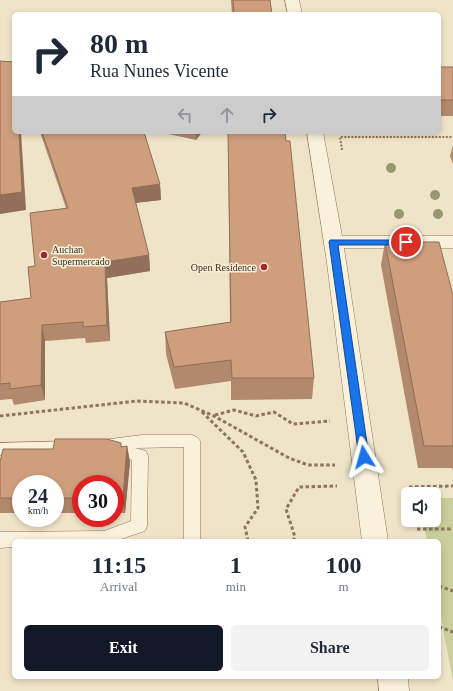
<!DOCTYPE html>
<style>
:root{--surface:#fff;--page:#f2f2f3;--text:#1f2937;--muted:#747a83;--accent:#111827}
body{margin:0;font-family:"Times New Roman",serif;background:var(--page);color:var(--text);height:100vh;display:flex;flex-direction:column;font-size:15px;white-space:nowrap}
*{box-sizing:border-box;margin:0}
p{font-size:13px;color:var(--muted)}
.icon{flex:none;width:22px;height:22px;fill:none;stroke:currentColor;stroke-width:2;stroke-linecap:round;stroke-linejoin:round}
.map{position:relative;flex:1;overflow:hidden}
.side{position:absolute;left:12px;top:539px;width:429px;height:140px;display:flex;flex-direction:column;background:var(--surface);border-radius:6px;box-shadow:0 2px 6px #0003}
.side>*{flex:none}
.hud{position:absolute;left:12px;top:12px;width:429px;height:122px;border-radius:6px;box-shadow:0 2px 6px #0003;background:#fff;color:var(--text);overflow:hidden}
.buttons{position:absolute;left:401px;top:487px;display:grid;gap:8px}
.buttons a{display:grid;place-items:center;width:40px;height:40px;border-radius:6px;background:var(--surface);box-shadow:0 2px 6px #0003;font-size:20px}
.speed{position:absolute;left:12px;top:475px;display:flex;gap:8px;font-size:20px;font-weight:700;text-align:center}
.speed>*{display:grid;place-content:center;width:52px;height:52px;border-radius:50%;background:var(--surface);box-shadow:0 2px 6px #0003;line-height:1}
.speed small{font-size:10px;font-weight:400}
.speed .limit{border:6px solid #d22;background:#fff;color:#111}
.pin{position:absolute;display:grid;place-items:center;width:34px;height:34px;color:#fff;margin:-17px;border:2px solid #fff;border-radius:50%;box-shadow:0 1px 4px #0007}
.me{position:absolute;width:44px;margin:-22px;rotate:352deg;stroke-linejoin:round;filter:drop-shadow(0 0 3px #0008)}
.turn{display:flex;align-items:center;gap:14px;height:84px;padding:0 12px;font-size:18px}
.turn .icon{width:52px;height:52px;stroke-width:2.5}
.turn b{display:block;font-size:28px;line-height:34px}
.lanes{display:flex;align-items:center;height:38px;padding:0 12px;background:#0003;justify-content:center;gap:20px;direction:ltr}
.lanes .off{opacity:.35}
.eta{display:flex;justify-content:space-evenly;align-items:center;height:68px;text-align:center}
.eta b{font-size:24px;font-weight:800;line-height:28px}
.primary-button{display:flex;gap:8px;margin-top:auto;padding:8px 12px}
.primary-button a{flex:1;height:46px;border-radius:6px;background:var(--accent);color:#fff;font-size:16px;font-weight:800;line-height:46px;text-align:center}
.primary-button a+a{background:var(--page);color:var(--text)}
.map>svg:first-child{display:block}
</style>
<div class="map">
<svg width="453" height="691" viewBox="0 0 453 691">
<rect width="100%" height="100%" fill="#f0e4c8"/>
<polygon fill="#c9cf9b" points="434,498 453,498 453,681 439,606 439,541 427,541 423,520 434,520"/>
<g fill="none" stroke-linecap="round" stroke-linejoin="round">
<g stroke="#8d765c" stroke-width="1">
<g id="service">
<polygon points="142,435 192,435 197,437 200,441 200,541 184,541 184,447 135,448 146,451 148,456 147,526 145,531 121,539 121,541 14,541 14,547 0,548 0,532 104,531 131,521 132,460 98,450 95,446 98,442 103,440"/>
<polygon points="72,441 77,443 80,447 77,451 72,453 0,455 0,443"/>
</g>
</g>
<g stroke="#8d765c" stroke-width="1">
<g id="minor">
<polygon points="285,0 299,0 302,14 288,14"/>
<polygon points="307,132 323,132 342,236 453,236 453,248 344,248 388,541 362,541 327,263"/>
<polygon points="378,677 408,677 409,691 379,691"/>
</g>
</g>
<polyline stroke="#8d765c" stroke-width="2" stroke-dasharray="2 1.5" stroke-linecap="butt" points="342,150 340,137 453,137"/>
<g stroke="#8d765c" stroke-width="3" stroke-dasharray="3.5 2.5" stroke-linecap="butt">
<polyline points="202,412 243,452 256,480 258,508 245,527 248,541"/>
<polyline points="215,415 234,410 256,416 274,412 293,424 330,421"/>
<polyline points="0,416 137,401 184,403 214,416 289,458 308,465 335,465"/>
<polyline points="409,487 453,486"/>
<polyline points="417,529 453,529"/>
<polyline points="293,541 295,537 286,509 299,487 337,486"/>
<polyline points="439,586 453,591"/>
<polyline points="439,627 453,632"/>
</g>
<use href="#service" fill="#faf1dc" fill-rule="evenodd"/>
<use href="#minor" fill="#faf1dc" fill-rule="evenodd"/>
</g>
<g fill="#96986f">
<circle cx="391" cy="168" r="5"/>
<circle cx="435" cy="195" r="5"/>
<circle cx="399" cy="214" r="5"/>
<circle cx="438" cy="214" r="5"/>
</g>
<g fill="#b2896c">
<polygon points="231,0 270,0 272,14 232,14"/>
<rect x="439" y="67" width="14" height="49"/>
<polygon points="40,132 144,132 160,184 161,200 136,203 149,255 150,271 107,278 110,341 86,343 85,338 45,341 45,400 14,405 12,399 0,400 0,302 31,298 35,266 66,208"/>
<polygon points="159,132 202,132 196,140"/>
<polygon points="228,132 285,132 314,378 312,399 231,400 231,381 175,389 166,354 165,332 230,322"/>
<polygon points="453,145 453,164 450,156"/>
<polygon points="385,242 453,295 453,471 452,468 418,468 381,265"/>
<polygon points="127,446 130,462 125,513 115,513 115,484 81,484 81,513 55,513 55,484 21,484 21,513 0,513 0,462 53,449"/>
</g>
<g fill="#916f58">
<polygon points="19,132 21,132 26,210 0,214 0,195"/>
<polygon points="196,132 202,132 196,140"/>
<polygon points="160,184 161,200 133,203 132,188"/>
<polygon points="149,255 150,271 107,278 110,341 107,325 105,262"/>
<polygon points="42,325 45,341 45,400 41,385"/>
<polygon points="127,446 130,462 125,513 123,497"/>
</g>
<g fill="#cf9f7d" stroke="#916f58">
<polygon points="233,0 270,0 272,14 234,14"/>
<polygon points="0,61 14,62 14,132 19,132 22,192 0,195"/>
<polygon points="439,67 453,67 453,100 440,100 439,96"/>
<polygon points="42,132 144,132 160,184 132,188 149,255 105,262 107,325 83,327 83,322 42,325 41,385 10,389 10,383 0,384 0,302 31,298 28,267 35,266 30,213 68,208"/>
<polygon points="228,132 285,132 286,141 290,141 314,378 232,378 231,360 174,367 165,332 231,322"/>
<polygon points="385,242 439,242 453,295 453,446 424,446"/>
<polygon points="55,439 107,439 121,443 121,447 127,446 123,497 115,498 115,484 81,484 81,498 55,498 55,484 21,484 21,498 0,498 0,462 3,449 53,449"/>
</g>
<polygon fill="#1a73e8" stroke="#114b97" points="330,240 406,240 410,242 406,245 338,245 369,457 368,460 364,461 361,460 359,457 329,242"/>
<g fill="#9e2a2b" stroke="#f7eed8" stroke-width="1.5">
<circle cx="44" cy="255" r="4"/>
<circle cx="264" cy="267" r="4"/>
</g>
<g text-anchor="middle" stroke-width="3" stroke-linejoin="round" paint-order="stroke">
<g font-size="10" fill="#3d2e20" stroke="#f7eed8" text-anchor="start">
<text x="52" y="253">Auchan<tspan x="52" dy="12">Supermercado</tspan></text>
<text x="256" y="271" text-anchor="end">Open Residence</text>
</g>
</g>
</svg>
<div class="buttons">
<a><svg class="icon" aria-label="sound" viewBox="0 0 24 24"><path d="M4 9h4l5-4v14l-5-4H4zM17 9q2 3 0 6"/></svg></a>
</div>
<div class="speed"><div>24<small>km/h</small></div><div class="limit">30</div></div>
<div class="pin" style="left:406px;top:242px;background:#d93025"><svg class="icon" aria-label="arrive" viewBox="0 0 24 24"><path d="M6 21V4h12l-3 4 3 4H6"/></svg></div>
<svg class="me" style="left:364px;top:457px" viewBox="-20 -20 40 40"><path d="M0-17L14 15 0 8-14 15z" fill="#1a73e8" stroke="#fff" stroke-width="4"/></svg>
<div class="hud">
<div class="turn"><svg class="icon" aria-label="right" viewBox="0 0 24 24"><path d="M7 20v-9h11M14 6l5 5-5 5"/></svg><div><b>80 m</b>Rua Nunes Vicente</div></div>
<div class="lanes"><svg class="icon off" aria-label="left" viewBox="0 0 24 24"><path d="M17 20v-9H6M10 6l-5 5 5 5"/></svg><svg class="icon off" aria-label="ahead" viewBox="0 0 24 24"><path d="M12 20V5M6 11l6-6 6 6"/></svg><svg class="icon" aria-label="right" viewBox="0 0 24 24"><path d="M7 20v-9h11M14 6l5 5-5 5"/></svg></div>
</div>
<section class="side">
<div class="eta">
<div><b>11:15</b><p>Arrival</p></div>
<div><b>1</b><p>min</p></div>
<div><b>100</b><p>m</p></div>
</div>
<div class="primary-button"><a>Exit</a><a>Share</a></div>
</section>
</div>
